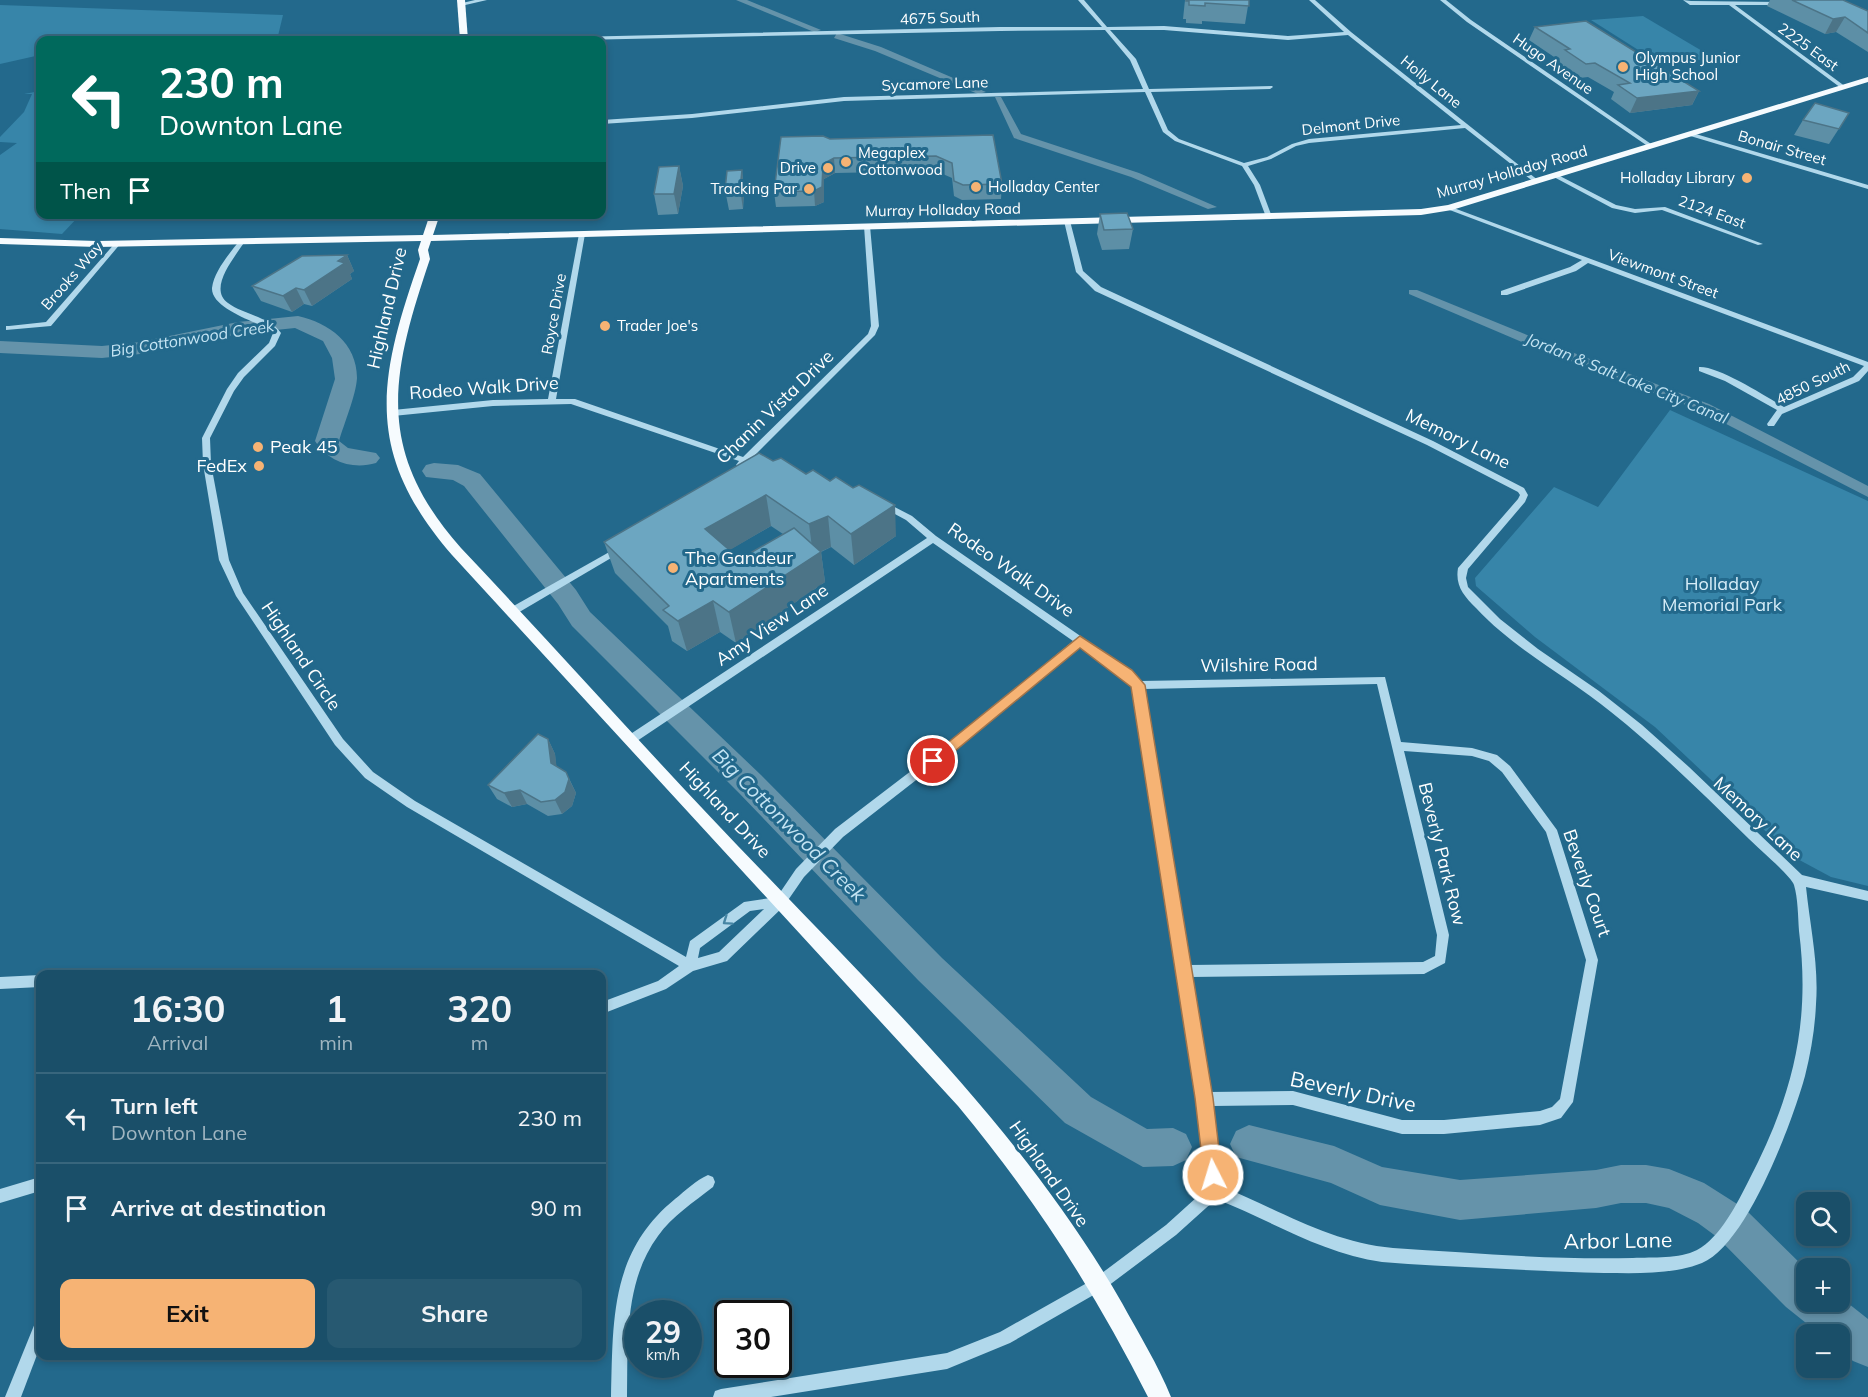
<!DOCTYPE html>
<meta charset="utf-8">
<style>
:root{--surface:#1a4f69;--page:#275971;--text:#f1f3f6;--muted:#9fb5c0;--line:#38667d;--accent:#f6b374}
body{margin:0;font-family:Mulish,sans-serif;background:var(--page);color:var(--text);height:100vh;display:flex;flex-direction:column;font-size:22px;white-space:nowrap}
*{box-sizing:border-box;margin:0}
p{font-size:20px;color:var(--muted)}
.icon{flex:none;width:33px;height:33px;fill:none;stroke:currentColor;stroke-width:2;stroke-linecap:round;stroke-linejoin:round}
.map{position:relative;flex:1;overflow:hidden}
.panel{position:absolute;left:36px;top:970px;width:570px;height:390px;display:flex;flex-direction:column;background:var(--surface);border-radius:12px;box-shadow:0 3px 9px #0003,0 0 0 2px var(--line)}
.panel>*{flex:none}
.banner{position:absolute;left:36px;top:36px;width:570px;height:183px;border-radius:12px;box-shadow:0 3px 9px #0003,0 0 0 2px var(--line);background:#00695c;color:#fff;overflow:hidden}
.fabs{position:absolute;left:1796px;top:1192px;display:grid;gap:12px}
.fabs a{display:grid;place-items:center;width:54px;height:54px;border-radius:12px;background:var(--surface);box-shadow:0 3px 9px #0003,0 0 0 2px var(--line);font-size:30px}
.speed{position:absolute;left:624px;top:1300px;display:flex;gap:12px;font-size:30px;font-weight:700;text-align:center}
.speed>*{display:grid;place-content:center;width:78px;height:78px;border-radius:50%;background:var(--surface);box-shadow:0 3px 9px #0003,0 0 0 2px var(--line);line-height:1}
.speed small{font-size:15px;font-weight:400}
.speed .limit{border:3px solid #111;border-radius:9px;background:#fff;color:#111}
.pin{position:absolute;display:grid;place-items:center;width:51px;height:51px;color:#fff;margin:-26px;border:3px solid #fff;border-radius:50%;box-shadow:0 2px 6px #0007}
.me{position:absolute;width:66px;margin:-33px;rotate:355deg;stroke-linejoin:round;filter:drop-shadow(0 0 4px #0008)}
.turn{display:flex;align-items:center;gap:21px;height:126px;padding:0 24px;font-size:27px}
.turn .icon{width:78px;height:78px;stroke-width:2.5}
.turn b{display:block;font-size:42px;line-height:51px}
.then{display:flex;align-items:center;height:57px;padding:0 24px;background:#0003;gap:12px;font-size:22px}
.eta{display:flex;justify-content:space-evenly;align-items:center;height:102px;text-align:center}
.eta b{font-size:36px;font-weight:700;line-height:42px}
.button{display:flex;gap:12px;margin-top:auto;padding:12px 24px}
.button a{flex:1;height:69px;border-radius:12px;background:var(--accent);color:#111;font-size:24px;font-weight:700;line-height:69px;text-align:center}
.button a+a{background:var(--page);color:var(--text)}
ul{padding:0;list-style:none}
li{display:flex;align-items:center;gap:18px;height:90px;padding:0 24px;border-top:2px solid var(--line)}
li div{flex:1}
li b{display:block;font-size:22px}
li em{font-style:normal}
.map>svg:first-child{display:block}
</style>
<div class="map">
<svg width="1868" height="1397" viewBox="0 0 1868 1397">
<rect width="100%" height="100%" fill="#23698c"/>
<g fill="#3785a9">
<polygon points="0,5 283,15 277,40 40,40 40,55 0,64"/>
<polygon points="1643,16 1714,58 1662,65 1591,20"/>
<polygon points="40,91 40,214 80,215 62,234 0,229 0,155 17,143 0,142 0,137 24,112 32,94 24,94"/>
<polygon points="1670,410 1868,501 1868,886 1831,877 1792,856 1655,727 1535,637 1476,586 1475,578 1554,487 1598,507"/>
</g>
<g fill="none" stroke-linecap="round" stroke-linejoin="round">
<g fill="#6593aa" fill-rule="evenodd">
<polygon points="736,0 747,0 821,30 814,32"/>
<polygon points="837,33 881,47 986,92 978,94 875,51 834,38"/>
<polygon points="995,97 1001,97 1021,134 1139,173 1217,207 1208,209 1131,177 1014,138"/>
<polygon points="1409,290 1417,290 1537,339 1709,404 1868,486 1868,497 1699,410 1529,345 1409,294"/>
</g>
<g fill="#6593aa" fill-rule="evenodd">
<path d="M298 316C329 323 357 343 357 378 356 395 344 424 339 441L348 448 376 453 380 458 376 463C353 470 328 462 315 441L335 379 332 358 323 341 295 328 238 334 140 354 102 358 0 353V341L102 346 140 342 238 322Z"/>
<polygon points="434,463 458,465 480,474 576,590 590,612 761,775 942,958 1091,1097 1147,1129 1173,1128 1186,1134 1192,1147 1186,1160 1173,1166 1143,1167 1065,1123 918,980 739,793 572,626 558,604 464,486 453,480 426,477 422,471 426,465"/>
<polygon points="1249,1125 1334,1146 1382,1167 1460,1180 1596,1170 1621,1165 1646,1165 1669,1169 1704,1183 1745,1209 1806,1269 1806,1302 1839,1302 1839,1296 1868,1319 1868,1367 1853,1361 1839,1349 1839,1335 1821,1335 1786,1307 1717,1237 1698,1223 1669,1208 1646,1203 1621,1203 1596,1208 1460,1220 1380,1205 1331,1183 1236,1157 1230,1144 1236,1131"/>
</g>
<g fill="#b1d8eb" fill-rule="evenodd">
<polygon points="475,0 487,0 461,6 458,4"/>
<path d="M1078 0H1084L1107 27 1164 26 1288 36 1344 32 1309 0H1315L1351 32 1539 181 1534 182 1465 128 1309 143 1296 146 1271 159 1248 166 1260 185 1272 217 1269 219 1266 217 1254 185 1242 166 1175 141 1163 132 1145 92 844 101 692 118 602 124V120L692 114 844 97 1143 89 1130 60 1105 30 1000 31 580 40H529L532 38 1000 27H1102ZM1110 30H1164L1288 40 1348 35 1461 125 1309 139 1292 144 1267 157 1244 163 1179 139 1168 130 1151 92 1270 89 1273 87 1272 86 1149 89 1136 59Z"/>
<polygon points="1440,0 1446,0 1471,20 1654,146 1649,147 1467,22"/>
<polygon points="1683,0 1691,1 1785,2 1783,5 1735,5 1846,87 1841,88 1729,5 1690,5"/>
<polygon points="1689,132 1868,185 1868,189 1687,135 1687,133"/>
<polygon points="1552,174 1556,174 1616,205 1635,209 1665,207 1763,244 1758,245 1662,210 1635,213 1612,208 1552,176"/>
<path d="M1447 207H1451L1868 362V371L1859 381 1782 414 1774 426H1768L1767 424 1777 410 1725 381 1699 371V367C1719 366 1765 396 1784 407L1853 377 1864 366 1588 263 1576 271 1507 295H1501V291L1570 267 1582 260 1447 209Z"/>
<path d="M1067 219 1070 221 1083 271 1101 287 1433 441 1524 488 1528 495 1525 502 1468 569 1466 578 1468 587 1500 619 1538 649 1599 691 1642 725 1689 767 1802 875 1868 891V901L1806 887C1810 926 1819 965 1816 1004 1815 1028 1811 1052 1805 1076 1793 1120 1747 1245 1702 1263 1672 1275 1636 1273 1604 1273 1565 1272 1525 1270 1486 1268 1451 1266 1417 1265 1382 1262 1323 1254 1270 1220 1216 1199L1176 1235 1104 1289 1010 1343 947 1369 771 1397H713L715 1391 721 1389 947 1353 1000 1332 1094 1279 1166 1225 1207 1188 1197 1099 1133 687 1123 677 1080 646 974 735 843 837 804 877 784 906 727 961 693 971 666 989 602 1014V1002L658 981 679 966 407 807 365 778 335 745 236 596 219 560 203 464 202 438 227 389 238 373 269 343 273 333 270 329C255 322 211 308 212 288 214 271 230 253 240 240L245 241C236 256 207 288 228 303 236 309 248 313 258 317 268 322 275 324 281 333L275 346 244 377 234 391 210 438 211 464 229 560 243 593 343 739 373 772 415 801 686 957 690 941 744 902 777 897 796 869 835 829 966 729 1073 641 933 543 634 743H626L625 740 626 737 927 538 906 520 880 506 879 504 880 502 883 501 912 516 936 536 1131 671 1140 681 1385 677 1401 742 1472 748 1497 755 1510 766 1557 830 1598 960 1573 1102 1561 1118 1540 1125 1444 1134H1402L1293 1105 1212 1106 1221 1186C1277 1209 1331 1243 1393 1248 1473 1253 1554 1260 1633 1258 1653 1257 1679 1259 1697 1250 1720 1238 1738 1202 1749 1180 1792 1097 1811 1025 1799 931 1798 917 1798 898 1794 885 1791 876 1758 848 1749 839 1704 795 1660 751 1611 712 1567 676 1515 650 1476 608 1464 596 1455 586 1458 568L1518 499 1520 495 1518 492 1427 445 1095 291 1076 272 1064 221ZM1377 684 1437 935 1435 956 1423 962 1189 965 1144 689ZM1404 751 1472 756 1489 761 1502 772 1546 832 1586 960 1560 1099 1552 1107 1540 1111 1444 1120H1402L1293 1091 1210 1092 1191 977 1424 974 1445 963 1449 935ZM764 909 719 952 698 958 700 948 750 911Z"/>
<polygon points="867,224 870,226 879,326 875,335 751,459 759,462 759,466 756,467 746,464 743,467 737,467 736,465 739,461 571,404 493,406 393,416 389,413 393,410 493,400 548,399 579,234 582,232 585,234 556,399 575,399 743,457 868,334 871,326 864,226"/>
<polygon points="116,242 121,243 51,326 6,330 6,326 9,326 46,322"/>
<polygon points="620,546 625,549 623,551 516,614 510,614 508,611 510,608"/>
<polygon points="174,969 227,969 231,971 233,975 168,975 170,971"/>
<polygon points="40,975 40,987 0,989 0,977"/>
<path d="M708 1175 713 1177 715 1182 713 1187C694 1202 672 1216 658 1236 624 1282 628 1343 627 1397H611C613 1320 610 1252 675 1199 685 1191 696 1180 708 1175Z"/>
<polygon points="40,1177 40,1191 0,1203 0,1189"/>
<polygon points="40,1320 40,1347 21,1397 5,1397 35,1323"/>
</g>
<g fill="#f6fbfe" fill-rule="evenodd">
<polygon points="457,0 465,0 468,40 460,40"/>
<path d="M1868 77V82L1452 210 1421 215 431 241 428 250 430 259C391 374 374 450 461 548 563 656 662 768 766 875 896 1011 1027 1138 1122 1303 1139 1334 1158 1365 1171 1397H1148C1095 1292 1033 1196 958 1106L452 555C363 452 378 379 420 259L418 250 421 241 97 247 0 244V238L97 241 423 235 430 214H440L433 235 1421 209 1448 205Z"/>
</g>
</g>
<g fill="#5d8fa6" fill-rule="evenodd">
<polygon points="1185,0 1249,0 1245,24 1202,21 1202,24 1186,23 1186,19 1183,19"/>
<polygon points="1770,0 1843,0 1868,11 1868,52 1836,32 1825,34 1767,6"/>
<polygon points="1535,27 1699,91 1692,105 1630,113 1611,99 1614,92 1588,77 1580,78 1559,64 1560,61 1529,40"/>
<polygon points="1849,113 1829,144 1794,135 1803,120"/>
<polygon points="993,135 1002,184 1001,199 962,200 954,196 952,178 936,171 835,173 824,179 824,202 815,206 776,207 774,192 830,139"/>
<polygon points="679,166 683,186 678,214 658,215 654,194"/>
<polygon points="742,170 744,190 743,209 729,210 725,190"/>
<polygon points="513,214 532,214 530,220 515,221"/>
<polygon points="1100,214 1133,229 1129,249 1102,250 1097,234"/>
<polygon points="347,255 354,271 350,274 352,279 312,306 304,304 292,312 261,301 252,286"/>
<path d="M759 453 896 536 854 565 831 547 821 552 825 582 736 643 720 632 687 651 672 641 668 626 615 573 604 542ZM771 526 783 534 740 559 729 550Z"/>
<polygon points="548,739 555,754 556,767 566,772 576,793 572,806 562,814 548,816 527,804 512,807 497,799 488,785"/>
</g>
<g fill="#4c7487">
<polygon points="1845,17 1836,32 1825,34 1833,19"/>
<polygon points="1699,91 1692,105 1630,113 1637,98"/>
<polygon points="834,158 835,173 824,179 824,202 815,206 814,191 823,164"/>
<polygon points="679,166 683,186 678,214 674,194"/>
<polygon points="742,170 744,190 743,209 740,189"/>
<polygon points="347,255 354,271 350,274 352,279 312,306 304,290"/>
<polygon points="296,288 304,304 292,312 283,296"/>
<polygon points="766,495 771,526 713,560 705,529"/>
<polygon points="895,505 896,536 854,565 851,534"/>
<polygon points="828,516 831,547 813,555 809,524"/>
<polygon points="821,552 825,582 736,643 729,612"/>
<polygon points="713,601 720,632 687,651 678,621"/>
<polygon points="548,739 555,754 558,778 551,763"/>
<polygon points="569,779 576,793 572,806 562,814 555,800"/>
<polygon points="520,790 527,804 512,807 504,793"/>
</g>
<g fill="#6ca6c1" stroke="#4c7487" stroke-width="1.5">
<polygon points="1186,0 1249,0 1249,6 1205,3 1205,6 1189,5 1189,1 1186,1"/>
<polygon points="1792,0 1843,0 1868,11 1868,33 1845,17 1833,19"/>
<polygon points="1586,21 1699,91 1637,98 1618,85 1630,83 1595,63 1586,64 1565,50 1570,49 1535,27"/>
<polygon points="1815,103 1849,113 1839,129 1803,120"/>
<polygon points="993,135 1002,184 963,185 954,181 952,163 936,156 834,158 823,164 822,187 814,191 774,192 781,137 823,136 830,139"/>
<polygon points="679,166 674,194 654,194 659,167"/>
<polygon points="742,170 740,189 725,190 727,171"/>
<polygon points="1127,213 1133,229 1104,230 1100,214"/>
<polygon points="347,255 338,261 345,263 304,290 296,288 283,296 252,286 302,256"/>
<polygon points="759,453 773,461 781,458 806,474 813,470 830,481 836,477 853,488 859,485 895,505 851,534 828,516 809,524 766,495 705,529 740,559 794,528 821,552 729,612 713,601 678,621 663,610 669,606 604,542"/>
<polygon points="538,734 548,739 551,763 566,772 569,779 565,792 555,800 541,802 520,790 504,793 488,785"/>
</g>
<defs><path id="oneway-chevron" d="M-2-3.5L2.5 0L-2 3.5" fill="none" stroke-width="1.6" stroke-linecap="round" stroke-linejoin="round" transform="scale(1.5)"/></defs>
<use stroke="#4685a4" href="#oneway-chevron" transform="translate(727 921) rotate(145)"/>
<polygon fill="#f6b374" stroke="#a0744b" stroke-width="1.5" points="1080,636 1132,670 1145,685 1213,1098 1222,1175 1220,1182 1213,1185 1207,1182 1204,1175 1195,1098 1131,687 1080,648 938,765 933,767 925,761"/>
<g fill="#f6b374" stroke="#23698c" stroke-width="2">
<circle cx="1623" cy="67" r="6"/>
<circle cx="846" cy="162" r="6"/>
<circle cx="828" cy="168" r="6"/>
<circle cx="1747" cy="178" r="6"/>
<circle cx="976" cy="187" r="6"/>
<circle cx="809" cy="189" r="6"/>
<circle cx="605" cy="326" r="6"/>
<circle cx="258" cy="447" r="6"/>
<circle cx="259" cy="466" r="6"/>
<circle cx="673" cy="568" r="6"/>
</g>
<g text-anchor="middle" stroke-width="6" stroke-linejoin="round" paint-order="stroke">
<g font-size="15" fill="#fff" stroke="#23698c">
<text transform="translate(940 18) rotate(-2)" y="5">4675 South</text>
<text transform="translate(1808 47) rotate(36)" y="5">2225 East</text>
<text transform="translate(1553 64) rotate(35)" y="5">Hugo Avenue</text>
<text transform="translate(1431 82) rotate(39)" y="5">Holly Lane</text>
<text transform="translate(935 84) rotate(-2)" y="5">Sycamore Lane</text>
<text transform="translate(1351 125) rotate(-6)" y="5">Delmont Drive</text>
<text transform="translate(1782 148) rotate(16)" y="5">Bonair Street</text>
<text transform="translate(1512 172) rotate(-16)" y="5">Murray Holladay Road</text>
<text transform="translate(943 210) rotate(-1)" y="5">Murray Holladay Road</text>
<text transform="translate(1712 212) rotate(20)" y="5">2124 East</text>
<text transform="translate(1663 274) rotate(20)" y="5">Viewmont Street</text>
<text transform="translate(72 276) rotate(-49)" y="5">Brooks Way</text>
<text transform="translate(554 314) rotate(-80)" y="5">Royce Drive</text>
<text transform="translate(1813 383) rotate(-26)" y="5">4850 South</text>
</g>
<g font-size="15" fill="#fff" stroke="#23698c" text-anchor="start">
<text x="1635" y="63">Olympus Junior<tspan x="1635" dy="17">High School</tspan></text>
<text x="858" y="158">Megaplex<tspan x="858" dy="17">Cottonwood</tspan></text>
<text x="816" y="173" text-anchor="end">Drive</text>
<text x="1735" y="183" text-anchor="end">Holladay Library</text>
<text x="988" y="192">Holladay Center</text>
<text x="797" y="194" text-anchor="end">Tracking Par</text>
<text x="617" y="331">Trader Joe's</text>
</g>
<g font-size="16" font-style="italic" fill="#c4e4f3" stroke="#23698c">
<text transform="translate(192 338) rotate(-9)" y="6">Big Cottonwood Creek</text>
<text transform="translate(1627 378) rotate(22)" y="6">Jordan &amp; Salt Lake City Canal</text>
</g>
<g font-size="18" fill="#fff" stroke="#23698c">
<text transform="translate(387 308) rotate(-77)" y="6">Highland Drive</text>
<text transform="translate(484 388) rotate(-4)" y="6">Rodeo Walk Drive</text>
<text transform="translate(775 407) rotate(-44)" y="6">Chanin Vista Drive</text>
<text transform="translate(1458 439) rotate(26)" y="6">Memory Lane</text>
<text transform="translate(1011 570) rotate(35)" y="6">Rodeo Walk Drive</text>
<text transform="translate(772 625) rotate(-34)" y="6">Amy View Lane</text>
<text transform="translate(301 656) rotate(56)" y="6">Highland Circle</text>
<text transform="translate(1259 665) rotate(-1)" y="6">Wilshire Road</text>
<text transform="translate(725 810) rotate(47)" y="6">Highland Drive</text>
<text transform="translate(1758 819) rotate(43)" y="6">Memory Lane</text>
<text transform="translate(1442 854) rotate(76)" y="6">Beverly Park Row</text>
<text transform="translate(1587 883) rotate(71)" y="6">Beverly Court</text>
<text transform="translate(1049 1174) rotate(55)" y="6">Highland Drive</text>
</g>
<g font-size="18" fill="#fff" stroke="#23698c" text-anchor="start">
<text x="270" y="453">Peak 45</text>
<text x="247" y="472" text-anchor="end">FedEx</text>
<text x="685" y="564">The Gandeur<tspan x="685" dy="21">Apartments</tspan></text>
</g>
<g font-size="18" fill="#d6edf8" stroke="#23698c">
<text x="1722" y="590">Holladay<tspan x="1722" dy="21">Memorial Park</tspan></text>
</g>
<g font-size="20" font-style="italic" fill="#c4e4f3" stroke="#23698c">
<text transform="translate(789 825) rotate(45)" y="7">Big Cottonwood Creek</text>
</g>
<g font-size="21" fill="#fff" stroke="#23698c">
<text transform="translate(1353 1092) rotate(12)" y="7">Beverly Drive</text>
<text transform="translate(1618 1241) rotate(-1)" y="7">Arbor Lane</text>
</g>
</g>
</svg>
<div class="fabs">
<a><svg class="icon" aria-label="search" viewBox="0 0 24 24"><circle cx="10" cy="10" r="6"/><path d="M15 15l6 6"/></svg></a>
<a>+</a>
<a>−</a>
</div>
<div class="speed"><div>29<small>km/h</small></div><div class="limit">30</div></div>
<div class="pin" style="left:933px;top:761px;background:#d93025"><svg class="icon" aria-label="arrive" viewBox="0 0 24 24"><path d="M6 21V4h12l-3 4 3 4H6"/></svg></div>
<svg class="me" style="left:1213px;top:1175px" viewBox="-20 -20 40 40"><circle r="17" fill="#f6b374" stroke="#fff" stroke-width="3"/><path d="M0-11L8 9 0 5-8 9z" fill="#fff"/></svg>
<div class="banner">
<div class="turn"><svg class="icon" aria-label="left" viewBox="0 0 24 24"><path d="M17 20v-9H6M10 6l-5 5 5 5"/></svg><div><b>230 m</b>Downton Lane</div></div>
<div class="then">Then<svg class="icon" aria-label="arrive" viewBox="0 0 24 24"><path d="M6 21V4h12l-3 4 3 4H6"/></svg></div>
</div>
<section class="panel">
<div class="eta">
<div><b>16:30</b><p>Arrival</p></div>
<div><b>1</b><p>min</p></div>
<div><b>320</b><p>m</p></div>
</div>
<ul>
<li><svg class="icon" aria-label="left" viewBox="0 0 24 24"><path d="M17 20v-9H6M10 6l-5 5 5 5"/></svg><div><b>Turn left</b><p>Downton Lane</p></div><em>230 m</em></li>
<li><svg class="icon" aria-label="arrive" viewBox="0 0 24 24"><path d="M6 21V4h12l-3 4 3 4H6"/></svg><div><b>Arrive at destination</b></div><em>90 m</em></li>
</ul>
<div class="button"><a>Exit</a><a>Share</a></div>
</section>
</div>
